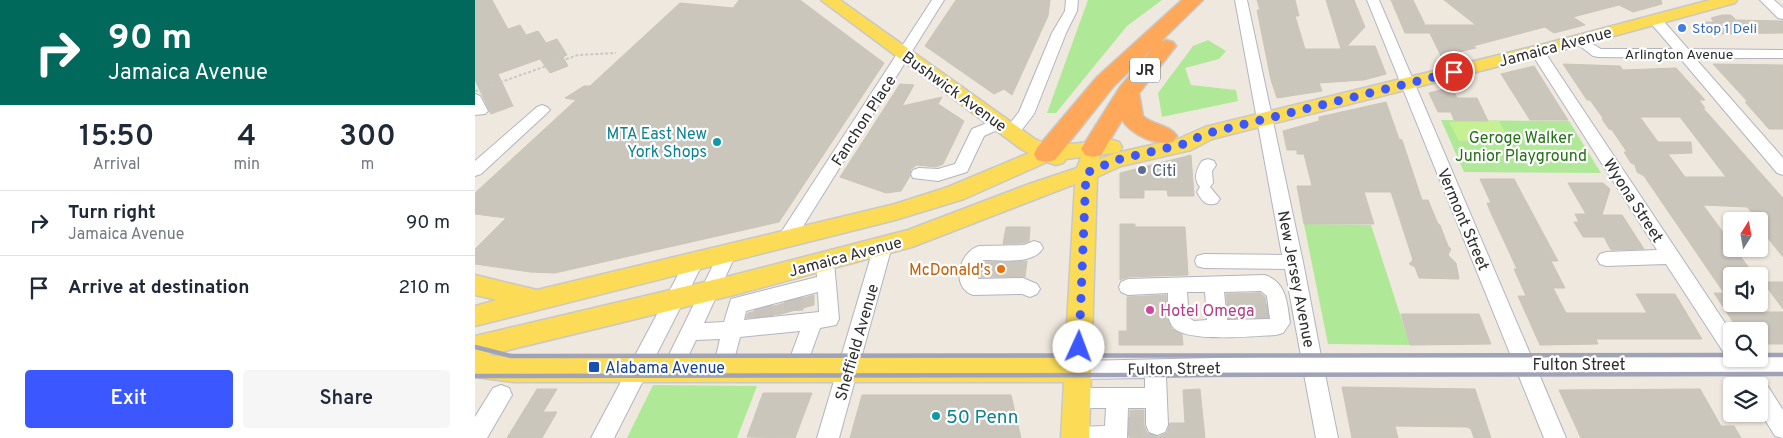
<!DOCTYPE html>
<style>
:root{--surface:#fff;--page:#f6f6f7;--text:#1f2937;--muted:#747a83;--line:#e0e1e3;--accent:#3b57ff}
body{margin:0;font-family:Overpass,sans-serif;background:var(--page);color:var(--text);height:100vh;display:flex;flex-direction:column;font-size:19px;white-space:nowrap}
*{box-sizing:border-box;margin:0}
p{font-size:16px;color:var(--muted)}
.icon{flex:none;width:28px;height:28px;fill:none;stroke:currentColor;stroke-width:2;stroke-linecap:round;stroke-linejoin:round}
.map{position:relative;flex:1;overflow:hidden}
.sheet{display:flex;flex-direction:column;background:var(--surface);width:475px}
.sheet>*{flex:none}
.guide{background:#00695c;color:#fff;overflow:hidden}
.needle{width:32px;rotate:11deg}
.tools{position:absolute;left:1248px;top:212px;display:grid;gap:10px}
.tools a{display:grid;place-items:center;width:45px;height:45px;border-radius:5px;background:var(--surface);box-shadow:0 1px 4px #0004;font-size:25px}
.pin{position:absolute;display:grid;place-items:center;width:42px;height:42px;color:#fff;margin:-21px;border:2px solid #fff;border-radius:50%;box-shadow:0 1px 5px #0007}
.me{position:absolute;width:55px;margin:-28px;rotate:2deg;stroke-linejoin:round;filter:drop-shadow(0 0 4px #0008)}
.turn{display:flex;align-items:center;gap:18px;height:105px;padding:0 25px;font-size:22px}
.turn .icon{width:65px;height:65px;stroke-width:2.5}
.turn b{display:block;font-size:35px;line-height:42px}
.eta{display:flex;justify-content:space-evenly;align-items:center;height:85px;text-align:center}
.eta b{font-size:30px;font-weight:600;line-height:35px}
.button{display:flex;gap:10px;margin-top:auto;padding:10px 25px}
.button a{flex:1;height:58px;border-radius:5px;background:var(--accent);color:#fff;font-size:20px;font-weight:600;line-height:58px;text-align:center}
.button a+a{background:var(--page);color:var(--text)}
ul{padding:0;list-style:none}
li{display:flex;align-items:center;gap:15px;height:65px;padding:0 25px;border-top:1px solid var(--line)}
li div{flex:1}
li b{display:block;font-size:19px}
li em{font-style:normal}
main{display:flex;flex:1;min-height:0}
.map>svg:first-child{display:block}
</style>
<main>
<section class="sheet">
<div class="guide">
<div class="turn"><svg class="icon" aria-label="right" viewBox="0 0 24 24"><path d="M7 20v-9h11M14 6l5 5-5 5"/></svg><div><b>90 m</b>Jamaica Avenue</div></div>
</div>
<div class="eta">
<div><b>15:50</b><p>Arrival</p></div>
<div><b>4</b><p>min</p></div>
<div><b>300</b><p>m</p></div>
</div>
<ul>
<li><svg class="icon" aria-label="right" viewBox="0 0 24 24"><path d="M7 20v-9h11M14 6l5 5-5 5"/></svg><div><b>Turn right</b><p>Jamaica Avenue</p></div><em>90 m</em></li>
<li><svg class="icon" aria-label="arrive" viewBox="0 0 24 24"><path d="M6 21V4h12l-3 4 3 4H6"/></svg><div><b>Arrive at destination</b></div><em>210 m</em></li>
</ul>
<div class="button"><a>Exit</a><a>Share</a></div>
</section>
<div class="map">
<svg width="1308" height="438" viewBox="0 0 1308 438">
<rect width="100%" height="100%" fill="#efe8de"/>
<g fill="#afe997">
<polygon points="613,0 687,0 652,26 581,113 572,113"/>
<polygon points="733,40 751,51 744,59 710,68 716,85 761,90 763,101 687,117 683,93 718,46"/>
<polygon points="966,120 1094,121 1126,173 989,172"/>
<polygon points="829,224 896,225 935,345 853,344"/>
<polygon points="178,385 282,386 262,438 152,438"/>
</g>
<polygon fill="#c5f192" points="1024,121 1034,141 984,141 974,122"/>
<g fill="#cbc6bc" stroke="#cbc5b7" fill-rule="evenodd">
<polygon points="0,0 17,0 33,29 45,25 51,35 63,31 71,43 82,39 92,55 88,57 93,66 75,73 65,59 23,74 38,106 16,114 0,80"/>
<polygon points="264,0 325,0 409,63 304,222 80,273 55,272 0,264 0,249 31,218 0,214 0,193 101,100 90,98 109,86 115,86 205,3 258,8"/>
<polygon points="481,0 575,0 573,16 537,95 529,89 519,94 450,46"/>
<polygon points="782,0 820,0 824,16 820,16 830,49 866,49 851,0 879,0 890,27 872,46 900,46 911,74 889,80 844,83 847,91 802,98 796,80 782,10 785,10"/>
<polygon points="916,0 938,0 954,33 930,33"/>
<polygon points="969,0 1186,0 1187,4 1158,12 1144,5 1098,17 1110,25 1079,33 1070,27 998,46 1001,48 966,56 951,25 1001,25"/>
<polygon points="1247,15 1256,15 1261,20 1308,21 1308,33 1240,34 1229,22 1239,22 1236,18"/>
<path d="M1088 64 1145 66 1148 70 1201 68 1230 100H1224L1230 108H1228L1308 198V257L1284 227V221L1272 207 1228 205 1256 243V249H1260L1280 276H1256V304H1265L1270 312H1308V344H1284V331H1264L1239 293H1249L1169 176 1162 172 1160 165 1156 163 1149 152H1152L1137 130 1134 129 1127 119 1128 118 1115 100H1112ZM1165 117H1205L1251 177H1210L1193 154 1217 153 1216 142H1183Z"/>
<polygon points="1238,64 1308,65 1308,129 1294,129 1270,102 1273,102"/>
<polygon points="1059,66 1079,98 1093,120 1055,120 1026,74"/>
<polygon points="425,84 439,85 427,106 467,97 463,104 489,121 468,164 461,167 442,165 436,169 435,176 426,191 411,193 365,177"/>
<polygon points="977,87 982,98 1002,98 1013,121 979,120 976,112 963,112 954,93"/>
<polygon points="911,102 924,139 927,140 947,200 953,200 963,224 965,225 973,246 976,249 973,255 981,263 984,279 944,278 940,267 934,264 938,260 916,192 889,192 899,224 829,224 822,186 837,186 829,154 822,154 822,150 812,150 808,131 844,121 844,117"/>
<polygon points="716,155 719,196 693,196 692,190 669,190 669,198 645,198 645,173"/>
<polygon points="1005,179 1039,179 1083,261 1076,261 1090,288 1078,288 1091,313 1172,313 1161,294 1200,294 1227,339 1121,339 1123,344 1065,345 1043,296 1051,296 1039,269 1042,269 1016,213 1012,203 1016,203"/>
<polygon points="1093,183 1128,183 1135,189 1127,215 1147,215 1169,249 1136,250 1129,237 1108,237 1099,222 1104,222 1100,214 1111,214"/>
<polygon points="645,224 660,224 660,227 710,227 713,275 653,277 645,280"/>
<polygon points="531,227 555,227 554,241 549,243 528,244"/>
<polygon points="552,261 550,277 505,277 509,262"/>
<polygon points="1288,282 1308,282 1308,309"/>
<polygon points="785,293 790,297 793,317 754,318 751,294"/>
<polygon points="339,295 339,305 306,314 271,318 273,313"/>
<polygon points="691,295 693,320 697,329 707,334 708,345 644,345 644,331 652,331 652,297"/>
<polygon points="926,314 1004,314 1016,344 935,345"/>
<polygon points="867,387 1000,389 1016,438 999,438 996,429 992,427 920,426 923,438 877,438"/>
<polygon points="62,389 82,389 68,412 82,412 67,438 32,438"/>
<polygon points="725,389 730,438 654,438 655,410 669,410 669,425 672,433 683,437 692,433 695,423 710,423 708,390"/>
<polygon points="1225,389 1246,426 1259,426 1266,438 1106,438 1084,390"/>
<polygon points="288,393 337,393 320,438 272,437"/>
<polygon points="387,395 536,395 546,438 375,438"/>
</g>
<g fill="none" stroke-linecap="round" stroke-linejoin="round">
<g stroke="#c8c3bb" stroke-width="19" stroke-dasharray="19 9" stroke-linecap="butt">
<polyline points="318,294 319,311"/>
<polyline points="288,302 289,319"/>
<polyline points="749,313 796,313"/>
<polyline points="647,427 682,426"/>
</g>
<g stroke="#b2b4c1" stroke-width="2">
<g id="minor">
<polygon points="457,0 469,0 317,244 311,246 305,244 302,239 305,234"/>
<polygon points="591,0 603,0 602,11 591,33 559,114 542,136 536,137 530,136 528,132 544,112 577,33 590,11"/>
<polygon points="760,0 772,0 828,262 846,356 1036,356 892,0 904,0 1056,356 1251,356 1191,264 1131,266 1125,264 1122,259 1125,254 1131,252 1182,250 1055,51 1062,47 1069,51 1256,332 1256,359 1308,356 1308,374 1064,374 1091,438 1069,438 1043,374 850,374 863,438 841,438 829,374 691,377 693,425 690,432 682,435 674,432 671,425 671,408 653,408 652,438 589,438 592,430 600,427 630,426 631,408 602,408 594,405 591,398 594,391 602,388 670,388 670,378 604,379 597,376 594,370 597,364 604,361 826,356 810,269 729,268 722,266 720,261 722,256 729,254 807,255"/>
<polygon points="1285,0 1299,0 1308,8 1308,19 1303,18"/>
<polygon points="1180,16 1185,17 1213,49 1308,50 1308,58 1220,58 1308,158 1308,175 1302,173 1205,58 1123,57 1118,56 1097,40 1104,36 1126,49 1198,49 1173,20"/>
<polygon points="0,94 5,96 13,111 10,114 0,115"/>
<polygon points="67,105 72,107 75,110 72,113 6,174 0,176 0,161 62,107"/>
<polygon points="524,118 529,119 532,123 529,127 509,136 492,172 463,181 438,178 436,174 438,170 444,168 463,169 480,164 497,129"/>
<path d="M733 159 739 161 741 165 737 171 738 183 735 187 745 199 742 203C731 207 727 201 722 192L725 187C718 179 721 170 727 161Z"/>
<polygon points="408,239 414,241 417,246 364,438 342,438 399,246 402,241"/>
<path d="M559 241 565 243 568 248C559 265 525 260 508 260L505 266 503 279 548 278 562 284 565 289 562 294 555 297 547 294 498 295C475 287 484 252 504 246L549 245Z"/>
<path d="M252 247 258 249 261 254 229 323 249 322 256 299 342 277 341 262 343 257 350 255 357 257 359 262 364 319 361 325 345 328 328 375 321 378 314 375 311 369 325 331 265 337 255 375 248 378 241 375 238 369 245 339 221 340 204 375 197 378 190 375 187 369 190 363 246 249ZM343 292 344 312 269 320 271 311Z"/>
<polygon points="219,256 226,258 228,263 139,438 116,438 212,258"/>
<path d="M790 275C812 283 812 303 815 323L808 333 801 335C780 336 710 343 698 327 691 318 693 304 693 293L653 295 646 292 644 287 646 282 653 279ZM786 291 792 296 795 319 752 320 749 292ZM712 292H730L732 320 719 321 714 318Z"/>
<polygon points="1284,382 1292,385 1308,410 1308,438 1300,436 1284,410 1284,386 1276,386"/>
<polygon points="26,385 34,388 37,395 12,438 0,438 0,417 18,388"/>
</g>
</g>
<g stroke="#c8c8c8" stroke-width="3">
<path id="major" d="M346 0H365L560 139 575 146 637 140 644 142 647 147 644 152 623 155 625 159 641 153 703 139 730 127 1069 44 1235 0H1262L1260 3 1080 52 737 139 716 150 646 166 622 177 614 438H586L589 382H39L0 377V336L259 275 433 230 554 184 602 168 606 157 591 159 588 163 581 165 572 162 489 199 420 220 0 326V306L22 300 0 295V275L62 290 420 204 473 187 554 153 546 149ZM600 184 590 358H39L13 355 259 295 437 247Z"/>
</g>
<g stroke="#c8c8c8" stroke-width="3">
<path id="highway" d="M707 0H728L686 41 691 40 698 42 701 46 664 93 668 116C678 125 695 125 702 136L698 142C681 146 657 135 647 120L626 155 618 157 610 155 606 149 645 87 677 49 638 87 580 160 571 162 562 160 559 154 562 148 622 77Z"/>
</g>
<polyline stroke="#c8c8c8" stroke-width="2" stroke-dasharray="3 2" stroke-linecap="butt" points="6,89 103,55 141,53"/>
<use href="#minor" fill="#fff" fill-rule="evenodd"/>
<use href="#major" fill="#fcdc56" fill-rule="evenodd"/>
<use href="#highway" fill="#ffa859" fill-rule="evenodd"/>
<g stroke="#a0a2b8" stroke-width="4.5">
<polyline points="0,347 36,356 1256,355"/>
<polyline points="1284,355 1308,355"/>
<polyline points="0,376 1308,374"/>
</g>
<polyline stroke="#c8c8c8" stroke-width="2" stroke-dasharray="3 2" stroke-linecap="butt" points="0,91 5,90"/>
</g>
<g fill="none" stroke-linecap="round" stroke-linejoin="round">
<polyline stroke="#3b57ff" stroke-width="9" stroke-dasharray="0 16.2" points="604,347 611,173 641,160 709,144 730,134 979,72"/>
</g>
<circle fill="#3f7fe0" stroke="#fff" stroke-width="2" cx="1207" cy="28" r="5"/>
<g fill="#0f9aa8" stroke="#fff" stroke-width="2">
<circle cx="242" cy="142" r="5"/>
<circle cx="461" cy="416" r="5"/>
</g>
<circle fill="#5c6f8a" stroke="#fff" stroke-width="2" cx="667" cy="170" r="5"/>
<circle fill="#e8710a" stroke="#fff" stroke-width="2" cx="526" cy="269" r="5"/>
<circle fill="#d1479c" stroke="#fff" stroke-width="2" cx="675" cy="310" r="5"/>
<rect fill="#1a4fb4" stroke="#fff" stroke-width="2" x="113" y="361" width="12" height="12" rx="2.5"/>
<g text-anchor="middle" stroke-width="4.5" stroke-linejoin="round" paint-order="stroke">
<g font-size="14" fill="#366cbe" stroke="#fff" text-anchor="start">
<text x="1217" y="33">Stop 1 Deli</text>
</g>
<g font-size="14" fill="#2d2d2d" stroke="#fff">
<text x="1204" y="59">Arlington Avenue</text>
</g>
<rect fill="#fff" stroke="#6c6c6c" stroke-width="1" x="655" y="57.5" width="30" height="25" rx="4"/>
<g font-size="15" font-weight="bold" fill="#2d2d2d">
<text x="670" y="75">JR</text>
</g>
<g font-size="16" fill="#2d2d2d" stroke="#fff">
<text transform="translate(1080 46) rotate(-15)" y="6">Jamaica Avenue</text>
<text transform="translate(480 91) rotate(36)" y="6">Bushwick Avenue</text>
<text transform="translate(388 120) rotate(-57)" y="6">Fanchon Place</text>
<text transform="translate(1159 200) rotate(57)" y="6">Wyona Street</text>
<text transform="translate(989 219) rotate(67)" y="6">Vermont Street</text>
<text transform="translate(370 256) rotate(-15)" y="6">Jamaica Avenue</text>
<text transform="translate(822 279) rotate(79)" y="6">New Jersey Avenue</text>
<text transform="translate(381 342) rotate(-74)" y="6">Sheffield Avenue</text>
<text x="1104" y="370">Fulton Street</text>
<text transform="translate(699 368) rotate(-1)" y="6">Fulton Street</text>
</g>
<g font-size="16" fill="#0d838f" stroke="#fff" text-anchor="end">
<text x="232" y="139">MTA East New<tspan x="232" dy="18">York Shops</tspan></text>
</g>
<g font-size="16" fill="#247115" stroke="#fff">
<text x="1046" y="143">Geroge Walker<tspan x="1046" dy="18">Junior Playground</tspan></text>
</g>
<g font-size="16" fill="#4e5e75" stroke="#fff" text-anchor="start">
<text x="677" y="176">Citi</text>
</g>
<g font-size="16" fill="#c56008" stroke="#fff" text-anchor="end">
<text x="516" y="275">McDonald's</text>
</g>
<g font-size="16" fill="#b23c85" stroke="#fff" text-anchor="start">
<text x="685" y="316">Hotel Omega</text>
</g>
<g font-size="16" fill="#164399" stroke="#fff" text-anchor="start">
<text x="130" y="373">Alabama Avenue</text>
</g>
<g font-size="19" fill="#0d838f" stroke="#fff" text-anchor="start">
<text x="471" y="423">50 Penn</text>
</g>
</g>
</svg>
<div class="tools">
<a><svg class="needle" viewBox="-14 -14 28 28"><path d="M0-13l5 13h-10z" fill="#e53935"/><path d="M0 13l5-13h-10z" fill="#747a83"/></svg></a>
<a><svg class="icon" aria-label="sound" viewBox="0 0 24 24"><path d="M4 9h4l5-4v14l-5-4H4zM17 9q2 3 0 6"/></svg></a>
<a><svg class="icon" aria-label="search" viewBox="0 0 24 24"><circle cx="10" cy="10" r="6"/><path d="M15 15l6 6"/></svg></a>
<a><svg class="icon" aria-label="layers" viewBox="0 0 24 24"><path d="M12 4l9 5-9 5-9-5zM3 14l9 5 9-5"/></svg></a>
</div>
<div class="pin" style="left:979px;top:72px;background:#d93025"><svg class="icon" aria-label="arrive" viewBox="0 0 24 24"><path d="M6 21V4h12l-3 4 3 4H6"/></svg></div>
<svg class="me" style="left:604px;top:347px" viewBox="-20 -20 40 40"><circle r="19" fill="#fff"/><path d="M0-13L10 11 0 6-10 11z" fill="#3b57ff"/></svg>
</div>
</main>
